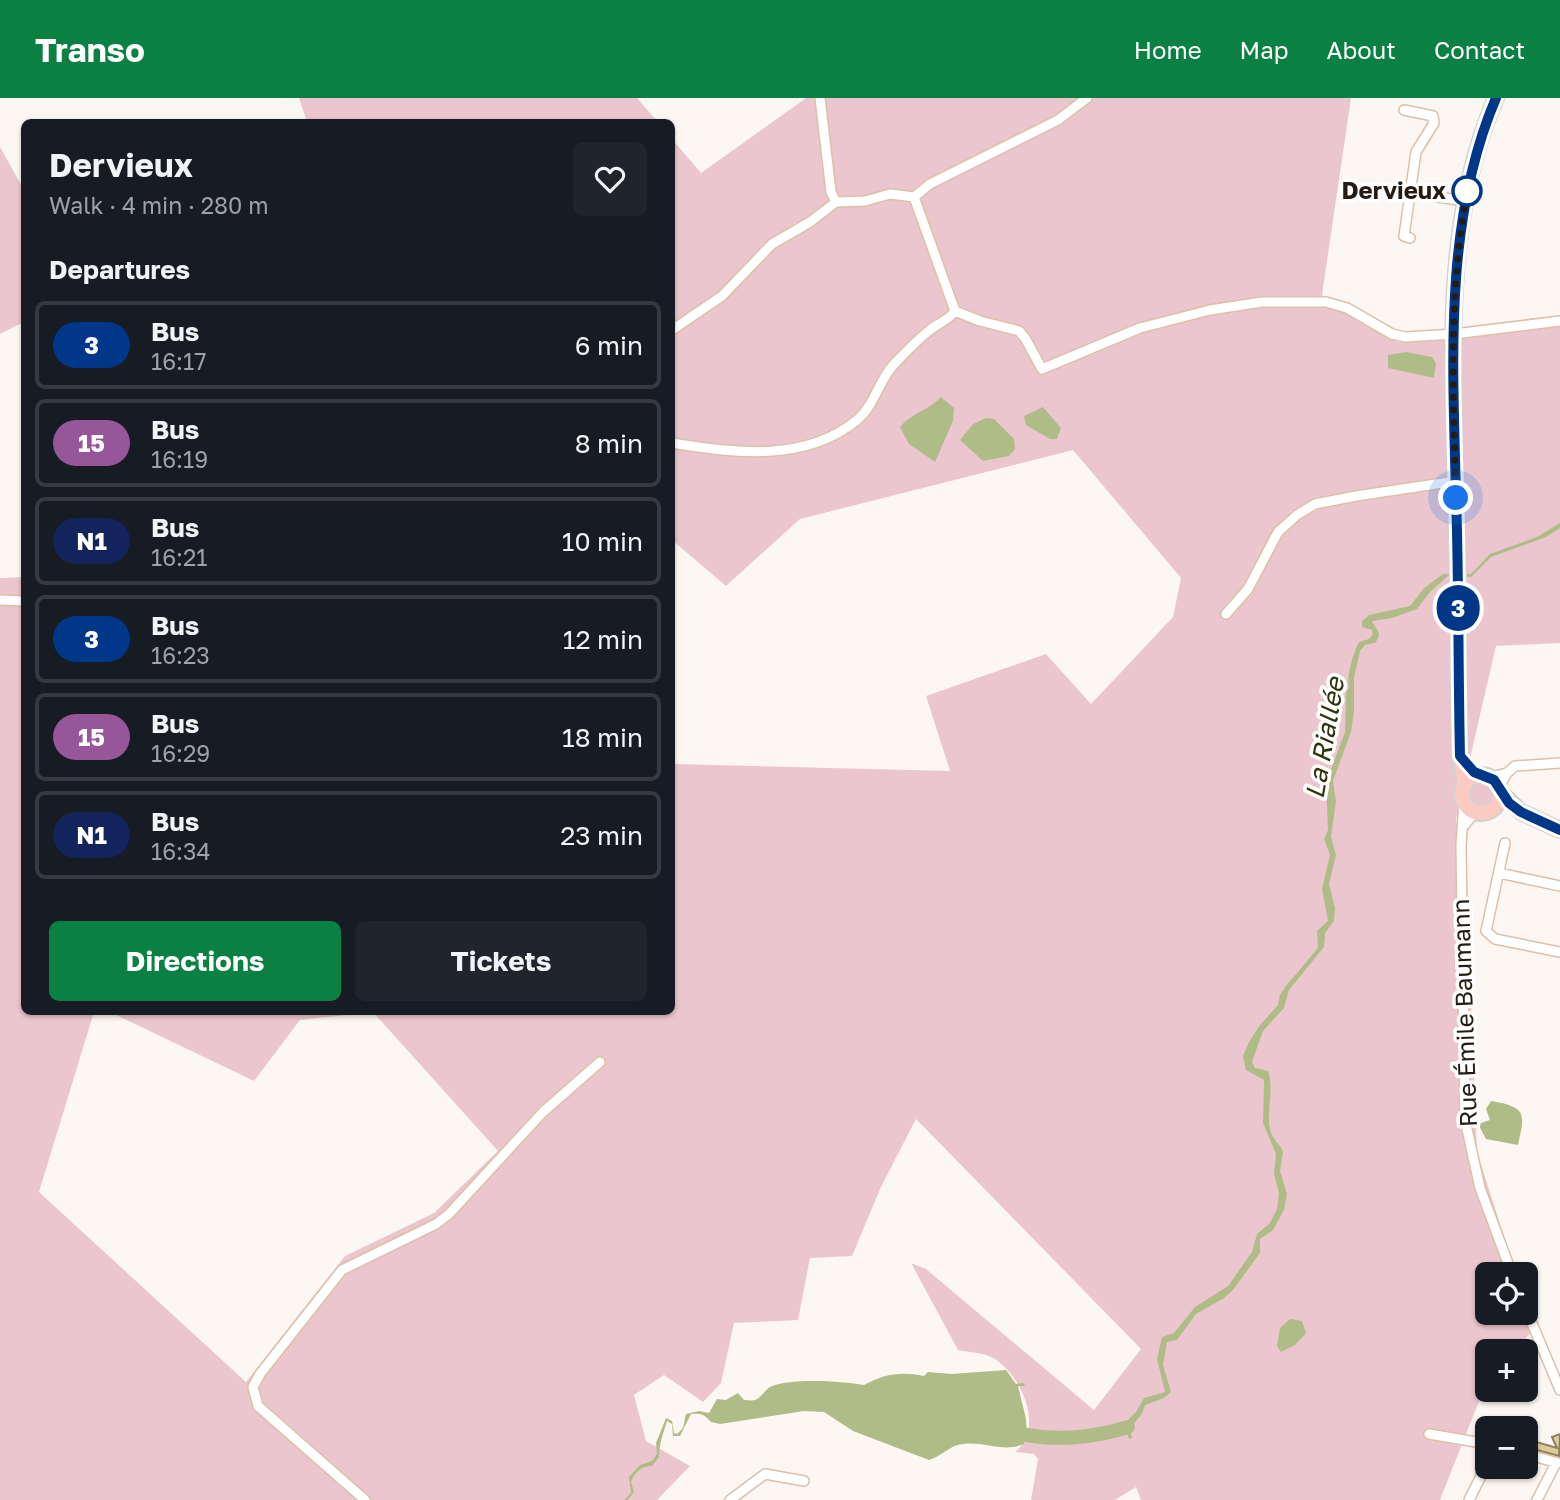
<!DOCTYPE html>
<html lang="en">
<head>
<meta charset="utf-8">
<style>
  body { margin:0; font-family:"Golos Text",sans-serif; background:#20242c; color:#f1f3f6; height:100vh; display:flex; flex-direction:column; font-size:26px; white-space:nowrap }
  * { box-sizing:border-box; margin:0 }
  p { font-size:23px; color:#9ea1a6 }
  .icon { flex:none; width:38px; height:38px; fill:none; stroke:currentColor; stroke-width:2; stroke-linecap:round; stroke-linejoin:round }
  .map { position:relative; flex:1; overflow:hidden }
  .panel { position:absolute; left:21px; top:21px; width:654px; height:896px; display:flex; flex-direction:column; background:#171b24; border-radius:10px; box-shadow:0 2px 5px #0004 }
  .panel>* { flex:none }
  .badge { padding:0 14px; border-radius:23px; font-size:24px; line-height:46px }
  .tools { position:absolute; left:1475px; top:1164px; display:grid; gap:14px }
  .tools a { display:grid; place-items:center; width:63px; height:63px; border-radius:10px; background:#171b24; box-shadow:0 2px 5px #0004; font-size:35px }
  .you { position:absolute; width:35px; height:35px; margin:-18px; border:5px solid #fff; border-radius:50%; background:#1a73e8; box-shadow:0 0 0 10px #1a73e833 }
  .map>.badge { position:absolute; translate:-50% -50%; box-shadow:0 0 0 4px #fff }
  h2 { padding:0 28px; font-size:26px; line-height:63px }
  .round { display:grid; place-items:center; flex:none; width:74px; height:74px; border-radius:10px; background:#20242c }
  .headline { display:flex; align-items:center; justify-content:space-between; height:119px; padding:0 28px }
  h1 { font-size:33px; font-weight:700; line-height:52px }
  .cta { display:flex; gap:14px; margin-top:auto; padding:14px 28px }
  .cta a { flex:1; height:80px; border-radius:10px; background:#0b8043; color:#fff; font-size:28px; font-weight:700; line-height:80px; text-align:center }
  .cta a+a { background:#20242c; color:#f1f3f6 }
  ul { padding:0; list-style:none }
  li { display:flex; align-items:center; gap:21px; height:88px; margin:0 14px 10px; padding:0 14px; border:4px solid #363941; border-radius:10px }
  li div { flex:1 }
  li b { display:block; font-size:26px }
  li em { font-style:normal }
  li .badge { min-width:77px; font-weight:700; text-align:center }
  header { display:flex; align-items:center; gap:42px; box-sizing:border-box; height:98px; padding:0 35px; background:#0b8043; color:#fff }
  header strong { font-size:33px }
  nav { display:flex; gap:38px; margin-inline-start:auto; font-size:24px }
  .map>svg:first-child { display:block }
</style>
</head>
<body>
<header>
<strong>Transo</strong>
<nav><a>Home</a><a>Map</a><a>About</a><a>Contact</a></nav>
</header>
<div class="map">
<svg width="1560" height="1402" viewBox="0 0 1560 1402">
  <rect width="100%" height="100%" fill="#fdf7f3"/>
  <path fill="#ecc6cf" d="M299 0H637L658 24H307Z
    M806 0H1351L1322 197 1398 244 1460 240 1560 224V545L1496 548 1456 721 1470 880 1477 1054 1516 1176H1488V1214H1526V1204L1535 1230 1514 1253H1488L1487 1283 1440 1402H1141L1136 1389 1115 1402H1031L1038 1361 1034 1356 1015 1354C1045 1331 1022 1279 995 1261 986 1255 969 1254 958 1252L911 1165 926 1171 1094 1312 1141 1251 916 1021 881 1089 852 1158 810 1160 798 1222 734 1225 721 1285 703 1304 664 1277 634 1297 646 1343 690 1368 657 1402H0V480L24 479V914H94L39 1094 246 1284 345 1158 434 1115 498 1053 373 914 300 922 254 983 110 914H672V666L950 673 926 598 1046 556 1091 606 1173 519 1181 480 1073 352 800 421 726 488 672 442V41L701 75Z
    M0 49 24 92V224L0 236Z
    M1466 697a15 15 0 1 1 30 0a15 15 0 1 1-30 0Z"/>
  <path fill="#b0bc87" d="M1406 254 1432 259 1436 265 1434 280 1388 270V257Z
    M941 299 954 310 953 323 935 364 909 346 900 329C910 316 929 312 941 299Z
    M1043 309 1061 330 1057 341H1050L1026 327 1024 318Z
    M986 320 994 321 1014 341 1015 351 1009 358 983 363 960 342 973 326Z
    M1560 425V430L1546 439 1491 459 1471 479 1448 478 1430 494 1417 511 1392 520 1372 523C1375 531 1384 534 1375 545L1365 547 1360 553 1354 580V613L1351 634 1333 683 1336 703 1331 739 1336 757 1329 786 1335 810 1334 823 1325 835 1324 849 1289 892 1284 910 1263 933 1252 964 1255 970 1268 973C1275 993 1265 1014 1271 1035 1274 1043 1281 1047 1283 1054L1280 1073 1287 1096 1284 1112 1273 1132 1260 1141V1155L1233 1192 1224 1200 1196 1216 1177 1242 1167 1244 1163 1267 1171 1294 1164 1300 1145 1307 1142 1316 1130 1330 1132 1340 1129 1341 1124 1326 1136 1314 1144 1300 1165 1294 1157 1261 1162 1239 1174 1235 1195 1209 1228 1188 1252 1154 1257 1136 1270 1125 1277 1111 1279 1095 1274 1076 1276 1056 1263 1025 1264 982 1246 972 1243 958 1249 944 1260 927 1278 907 1280 897 1286 888 1318 850 1317 833 1328 823 1322 791 1330 757 1324 741 1328 732 1326 685 1345 634 1346 595 1349 589C1346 580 1354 552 1359 544L1369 541 1373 536 1372 532 1362 529V523L1369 517 1410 508 1424 490 1443 476H1471L1490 456 1537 439Z
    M1491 1003C1527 1009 1525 1015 1518 1047L1486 1041 1478 1026 1490 1022 1486 1011Z
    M1290 1221 1302 1223 1306 1235 1295 1247 1281 1254 1277 1248 1280 1230Z
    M1006 1272 1016 1286 1023 1285 1026 1288H1018L1026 1321 1027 1337 1024 1346C1003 1355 985 1343 963 1346 950 1347 942 1358 929 1362L853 1333 824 1314 804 1313 720 1326 711 1324C705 1317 702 1315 691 1316L680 1338H673L672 1326 667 1323C663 1337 659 1345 659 1359L652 1368C641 1368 635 1374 631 1384L634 1394 628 1402H624L631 1395 629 1379 640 1367 652 1363 657 1356 656 1345 666 1320 672 1323 674 1335 677 1336 683 1330 686 1316 699 1313 709 1315 717 1301 726 1302 738 1295 744 1302C747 1302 751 1303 755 1302 761 1300 765 1291 772 1288 793 1280 841 1283 864 1287 883 1276 902 1273 924 1278L928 1274 952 1276Z"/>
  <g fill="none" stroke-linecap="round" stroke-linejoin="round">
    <path stroke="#b0bc87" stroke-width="14" d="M1027 1337C1059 1343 1097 1339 1128 1329"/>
  </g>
  <path fill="#e0cc97" stroke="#8b8062" stroke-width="2" d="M1560 1336 1559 1358 1526 1349V1341L1557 1350 1552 1339Z"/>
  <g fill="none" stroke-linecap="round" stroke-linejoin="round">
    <defs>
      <path id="street" d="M820 0 831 94 836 104 865 103 890 96 914 99 955 213 980 223 1019 233 1025 240 1042 271 1140 230 1210 212 1262 204H1326L1347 210 1392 236 1406 239 1454 236 1560 223
        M1404 12 1433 18 1434 25 1416 54 1404 138 1410 140
        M1410 95 1465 103
        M914 99 930 86 1058 22 1087 0
        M672 232 722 198 772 146 810 124 836 104
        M672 345C732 355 805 365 857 322 875 307 879 281 895 265 906 254 918 241 930 232 939 224 948 223 955 213
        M0 502 24 503
        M1226 516 1248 491 1278 434 1297 417 1315 406 1356 398 1456 383
        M1507 675 1515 668 1560 665
        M1491 679 1507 675 1499 689
        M1464 704 1461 747 1465 1022 1480 1090 1512 1176
        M1463 729 1475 714
        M1505 745 1486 833 1495 841 1560 854
        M1499 775 1560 788
        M1526 1211 1560 1292
        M1429 1336 1488 1346
        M1526 1356 1558 1365
        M365 1402 258 1308 253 1289 260 1276 342 1172 436 1126 449 1116 543 1014 600 964
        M730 1402 765 1376 804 1383
        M1469 1402 1482 1376
        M1537 1402 1556 1365"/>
      <path id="primary" d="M1462 696a19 19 0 1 1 38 0a19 19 0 1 1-38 0Z
        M1465 687 1460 658C1458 571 1459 484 1456 398 1453 266 1442 123 1496 0
        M1500 694 1521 714 1560 732"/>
    </defs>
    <use href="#street" stroke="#dcc0a9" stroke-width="12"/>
    <use href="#primary" stroke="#d3d1d0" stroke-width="18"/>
    <use href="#street" stroke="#fff" stroke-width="9"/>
    <use href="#primary" stroke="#fbcbc2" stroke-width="14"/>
  </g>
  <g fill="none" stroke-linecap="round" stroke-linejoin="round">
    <defs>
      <path id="line" d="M1496 0C1443 124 1453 266 1456 398 1459 484 1458 571 1460 658L1474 674 1494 682 1509 705 1521 714 1560 732"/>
    </defs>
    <use href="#line" stroke="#fff" stroke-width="16"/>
    <use href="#line" stroke="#003788" stroke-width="10"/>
    <path stroke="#251b12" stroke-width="7" stroke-dasharray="0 12.6" d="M1456 400C1453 297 1448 192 1468 90L1467 93"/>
  </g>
  <circle fill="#fff" stroke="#003788" stroke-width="3.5" cx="1467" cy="93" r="14"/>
  <g text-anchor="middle" stroke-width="7" stroke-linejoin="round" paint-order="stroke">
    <g font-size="24" font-weight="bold" fill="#251b12" stroke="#fff" text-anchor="end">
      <text x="1446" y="101">Dervieux</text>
    </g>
    <g font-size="24" fill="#251b12" stroke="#fff">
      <text transform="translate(1465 915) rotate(-92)" y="8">Rue Émile Baumann</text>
    </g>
    <g font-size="26" font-style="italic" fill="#2d340b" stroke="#fff">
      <text transform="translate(1325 640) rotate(-80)" y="9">La Riallée</text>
    </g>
  </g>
</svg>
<div class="tools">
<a><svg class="icon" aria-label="locate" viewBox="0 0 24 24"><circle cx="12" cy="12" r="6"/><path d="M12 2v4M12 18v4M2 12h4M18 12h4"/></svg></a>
<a>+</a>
<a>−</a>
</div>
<div class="you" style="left:1456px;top:400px"></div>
<b class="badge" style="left:1458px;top:510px;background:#003788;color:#fff">3</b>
<section class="panel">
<div class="headline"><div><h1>Dervieux</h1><p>Walk · 4 min · 280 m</p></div><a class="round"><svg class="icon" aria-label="heart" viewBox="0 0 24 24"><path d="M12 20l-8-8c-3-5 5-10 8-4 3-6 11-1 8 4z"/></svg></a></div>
<h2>Departures</h2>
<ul>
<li><span class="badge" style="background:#003788;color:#fff">3</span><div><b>Bus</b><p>16:17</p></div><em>6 min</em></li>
<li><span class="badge" style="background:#965699;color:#fff">15</span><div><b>Bus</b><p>16:19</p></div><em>8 min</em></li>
<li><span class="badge" style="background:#13235b;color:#fff">N1</span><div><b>Bus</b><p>16:21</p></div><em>10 min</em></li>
<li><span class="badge" style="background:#003788;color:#fff">3</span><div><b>Bus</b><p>16:23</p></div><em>12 min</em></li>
<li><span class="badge" style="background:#965699;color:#fff">15</span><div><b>Bus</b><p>16:29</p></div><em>18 min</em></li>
<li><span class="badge" style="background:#13235b;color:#fff">N1</span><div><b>Bus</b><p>16:34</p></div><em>23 min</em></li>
</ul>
<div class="cta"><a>Directions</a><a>Tickets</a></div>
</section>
</div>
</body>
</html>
